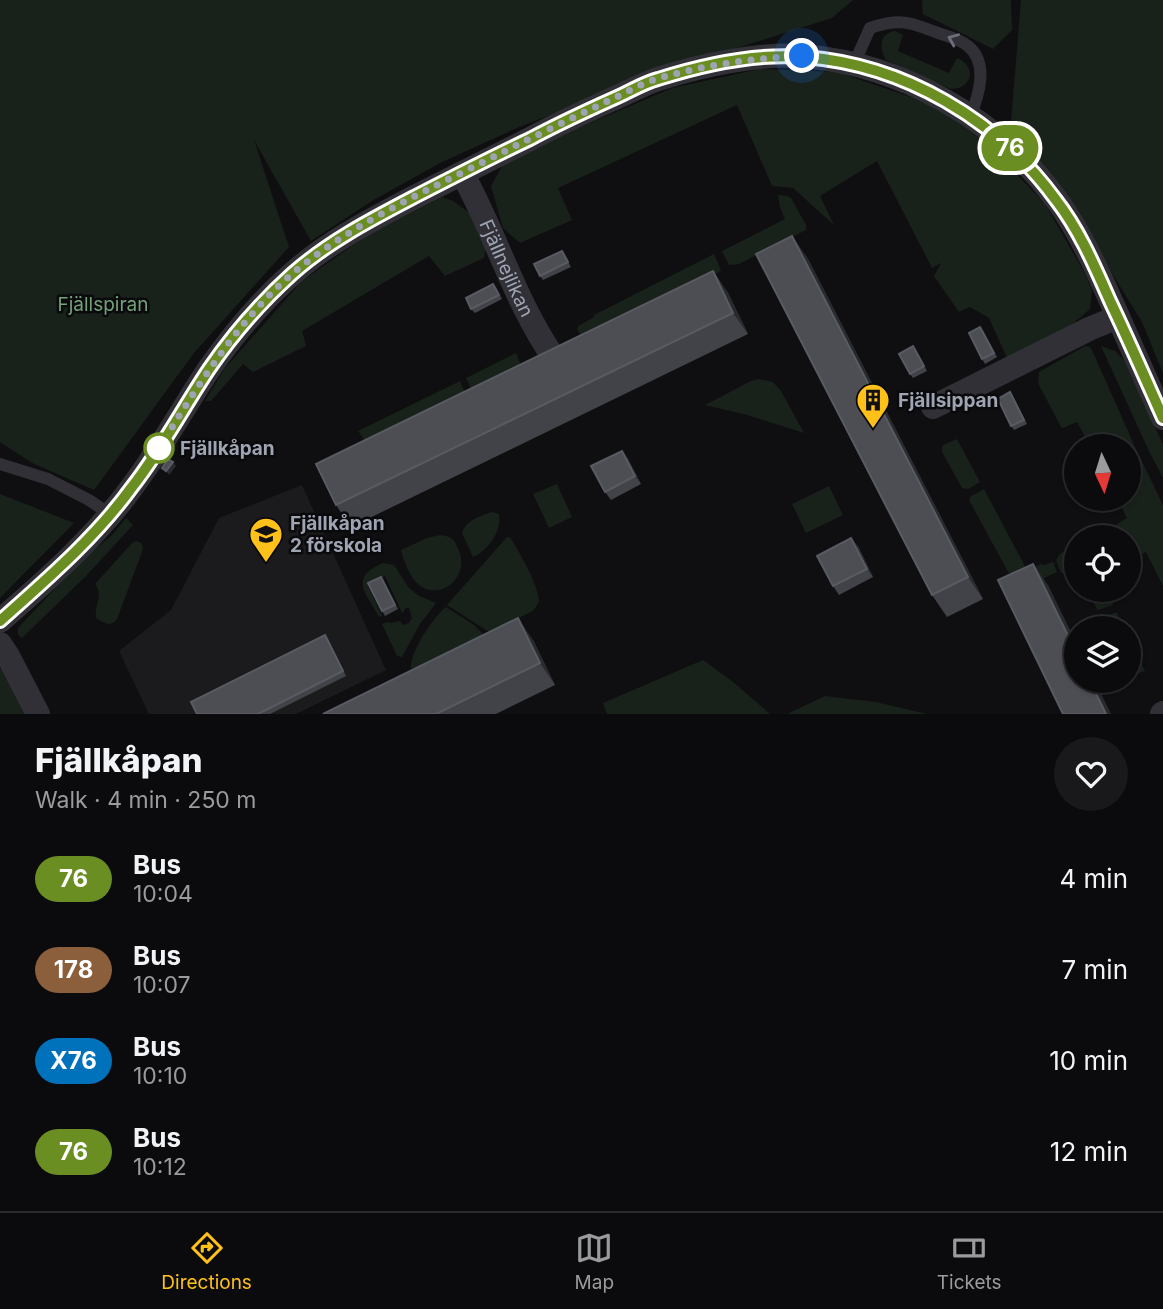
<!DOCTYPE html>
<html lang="en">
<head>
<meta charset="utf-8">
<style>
  body { margin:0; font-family:Inter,sans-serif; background:#19191b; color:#f1f3f6; height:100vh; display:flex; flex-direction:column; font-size:26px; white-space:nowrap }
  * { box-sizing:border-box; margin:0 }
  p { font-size:23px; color:#9a9b9d }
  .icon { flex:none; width:38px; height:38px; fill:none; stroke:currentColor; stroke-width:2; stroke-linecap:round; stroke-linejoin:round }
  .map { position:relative; height:714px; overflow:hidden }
  .sheet { display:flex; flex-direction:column; background:#0b0b0d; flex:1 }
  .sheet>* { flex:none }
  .badge { padding:0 14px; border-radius:23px; font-size:24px; line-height:46px }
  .needle { width:46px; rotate:176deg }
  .buttons { position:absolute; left:1064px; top:434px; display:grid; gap:14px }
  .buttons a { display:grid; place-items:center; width:77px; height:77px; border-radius:50%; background:#0b0b0d; box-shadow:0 2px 5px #0004,0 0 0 2px #2b2b2e; font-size:35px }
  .you { position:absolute; width:35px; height:35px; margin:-18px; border:5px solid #fff; border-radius:50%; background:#1a73e8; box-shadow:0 0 0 10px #1a73e833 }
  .map>.badge { position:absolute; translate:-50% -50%; box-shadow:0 0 0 4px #fff }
  .round { display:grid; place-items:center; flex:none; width:74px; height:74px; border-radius:37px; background:#19191b }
  .overview { display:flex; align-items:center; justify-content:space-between; height:119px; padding:0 35px }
  h1 { font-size:33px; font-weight:800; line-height:52px }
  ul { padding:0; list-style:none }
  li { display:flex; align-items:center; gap:21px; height:91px; padding:0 35px }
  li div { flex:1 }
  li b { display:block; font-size:26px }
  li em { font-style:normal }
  li .badge { min-width:77px; font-weight:700; text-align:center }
  .tab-bar { display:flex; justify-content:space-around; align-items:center; height:98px; border-top:2px solid #2b2b2e; background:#0b0b0d; font-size:19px; color:#9a9b9d }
  .tab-bar a { display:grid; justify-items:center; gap:4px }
  .tab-bar .selected { color:#ffc019 }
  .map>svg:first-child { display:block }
</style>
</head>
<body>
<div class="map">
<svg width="1163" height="714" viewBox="0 0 1163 714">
  <rect width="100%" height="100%" fill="#0f0f11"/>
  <path fill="#1b1b1e" d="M302 485 386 670 296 714H149L119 651 171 610 219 518Z"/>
  <path fill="#19211b" d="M0 0H853L832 18 649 76 517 128 440 163 372 201 311 241 254 140 289 247 194 353 94 490 32 463 0 442Z
    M922 0H1011L1012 30 993 49 923 14Z
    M1021 0H1163V373L1142 322 1076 215 1010 134Z
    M895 31 903 35 898 51 949 73 957 58C977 66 973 89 951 89L886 60C879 49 879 33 895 31Z
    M760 69 837 72 934 105 990 146 1045 204 1083 270 1092 290 1090 309 1069 327 1008 360 989 318 970 307 959 312 934 276 941 263 932 268 877 161 820 196 834 225 793 188 772 186 737 105 558 188 572 220 520 243 503 228 491 186 502 166 560 136 672 88Z
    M778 195 787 196 791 198 806 225V230L739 264 729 265 722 251 785 219 780 207Z
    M442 197 453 201 471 214 486 247 484 258 445 276 429 256 302 331 306 346 253 372 243 364 211 401H205L225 368 302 281 366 236Z
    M714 254 721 270 719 272 591 336 584 338 580 334 577 329 578 326 594 317V315Z
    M1085 346 1090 347 1092 350 1136 449 1163 505V586L1146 552 1129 561V537H1093C1107 534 1115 524 1127 518L1117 499H1129V446H1090L1077 422 1063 428 1061 427 1038 383 1039 372Z
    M1101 346 1115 351 1124 360 1163 444V478L1148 449Z
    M516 353 523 370 473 393 466 378Z
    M758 379 773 382 781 391 804 433 747 415 705 405 751 381Z
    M460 381 466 395 368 445 358 431Z
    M957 439 980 482 968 489 962 488 942 452V448L943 445Z
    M557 484 572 517 549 528 533 494Z
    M829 486 843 515 806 533 792 504Z
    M984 489 1027 570 1041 564 1044 565 1053 562 1057 572 1042 579 1013 581 969 500 971 496Z
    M0 494 74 523 0 598Z
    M492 512 499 514C502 532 488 550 473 557L462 533C466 520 480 516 492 512Z
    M126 518 133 525 86 576 22 638 18 635V628L81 561 112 535Z
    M440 535C454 537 454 539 459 551 470 576 441 602 419 585 410 578 404 561 401 550L427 538Z
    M507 537H510C519 552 539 585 539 602L533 611 489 632 447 605Z
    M136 541 141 543 143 547 142 552 117 619C111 628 104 623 96 618 94 605 104 596 95 584L133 542Z
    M1075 547 1076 549V579L1070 574 1061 573 1056 560 1061 553Z
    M383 563 394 565 409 588 419 596 436 603 420 624 402 657 397 656 382 624 387 622 390 623 400 621 403 625 409 623 412 618 409 608H406L402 613 385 576 368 586 382 616 379 617C366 592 348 578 383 563Z
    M1085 590H1106L1113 605 1098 610Z
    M446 607 474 625 484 635 418 668H411C410 652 433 617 446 607Z
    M1114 613H1117L1124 628H1104L1102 621V619Z
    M1129 637 1145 671 1129 677Z
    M703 660 733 682 770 714H607L603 703Z
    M0 669H2L25 714H0Z
    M825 696 876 702 927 714H787Z"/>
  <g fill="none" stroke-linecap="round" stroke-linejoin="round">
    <path stroke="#303036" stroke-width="12" d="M854 64 870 28C900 18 910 22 938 33 948 36 960 39 968 46 989 63 979 96 970 116
      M0 464 48 479 89 500 111 515"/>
    <g stroke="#303036" stroke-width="24">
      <path id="s1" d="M462 173C496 234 515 303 556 361"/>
      <path d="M933 407 1089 329 1118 317"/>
      <path d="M0 621C47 580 95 538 132 487 160 450 183 408 209 369 233 335 260 302 292 274 327 243 369 221 411 199 450 179 490 159 530 139 558 124 586 111 615 98 629 92 643 84 658 79 702 65 758 53 804 56 904 65 997 119 1056 199 1081 233 1098 272 1115 310 1131 346 1147 382 1163 418"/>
      <path d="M0 644 8 656 38 714"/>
      <path d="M1162 714 1163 713"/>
    </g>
  </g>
  <path fill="#424349" d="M562 251 571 267 543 280 540 276Z
    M807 257 983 599 947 617 932 595Z
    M713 271 728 293 748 334 351 527 336 505Z
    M496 288 502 299 475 313 471 309Z
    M983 331 997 357 985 364 982 359Z
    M913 346 927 371 913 378 910 374Z
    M1013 397 1027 424 1014 430 1011 426Z
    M622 451 628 459 641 484 611 500 605 492Z
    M858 546 873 577 839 595 833 586Z
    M384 582 398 609 385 616 382 611Z
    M328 640 346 676 270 714H197Z
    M533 640 555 685 496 714H323Z"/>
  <path fill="#292a2e" d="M792 236 807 257 983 599 968 577Z
    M713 271 728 293 748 334 733 313Z
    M622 451 628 459 641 484 635 476Z
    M173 462 176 466 169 475 166 471Z
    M851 538 858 546 873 577 867 569Z
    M1033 564 1048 585 1076 642V652Z
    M518 618 533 640 555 685 540 663Z
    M1090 681H1095L1111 714H1106Z"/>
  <path fill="#4c4e54" stroke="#595b63" stroke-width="2" d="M792 236 968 577 932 595 756 254Z
    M562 251 568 262 540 276 534 264Z
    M713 271 733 313 336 505 316 464Z
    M493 284 499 295 471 309 466 298Z
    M980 327 994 353 982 359 969 333Z
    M913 346 924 366 910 374 899 354Z
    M1010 392 1024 420 1011 426 998 399Z
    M622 451 635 476 605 492 591 466Z
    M168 459 173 462 166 471 162 468Z
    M851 538 867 569 833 586 817 556Z
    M1033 564 1076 652V681H1090L1106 714H1063L998 580Z
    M381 577 395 605 382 611 368 583Z
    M518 618 540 663 436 714H323Z
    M325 635 343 671 258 714H197L191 702Z"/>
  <defs><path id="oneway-chevron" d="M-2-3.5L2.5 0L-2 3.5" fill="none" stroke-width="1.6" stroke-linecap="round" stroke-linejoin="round" transform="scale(1.75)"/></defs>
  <use stroke="#6d707b" href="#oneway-chevron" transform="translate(953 39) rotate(-157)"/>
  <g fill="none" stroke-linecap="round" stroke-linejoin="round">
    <defs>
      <path id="line" d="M0 621C47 579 95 538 132 487 161 450 183 408 209 369 233 334 261 302 292 274 329 241 374 218 418 195 455 176 492 157 530 139 558 124 586 111 615 98 629 92 643 83 658 79 702 65 758 53 805 57 904 65 997 119 1056 200 1080 231 1095 267 1111 303 1129 341 1146 380 1163 418"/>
    </defs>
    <use href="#line" stroke="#fff" stroke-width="16"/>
    <use href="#line" stroke="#6b8e23" stroke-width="10"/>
    <path stroke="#9fa4b3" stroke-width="7" stroke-dasharray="0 12.6" d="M159 448C198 386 237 321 293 273 354 222 429 190 499 154 535 136 572 118 608 101 624 94 640 84 656 79 704 65 753 58 802 56"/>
  </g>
  <defs>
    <symbol id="building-pin" viewBox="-11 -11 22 30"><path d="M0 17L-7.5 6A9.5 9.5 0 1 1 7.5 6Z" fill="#ffc019" stroke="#0a0a0c"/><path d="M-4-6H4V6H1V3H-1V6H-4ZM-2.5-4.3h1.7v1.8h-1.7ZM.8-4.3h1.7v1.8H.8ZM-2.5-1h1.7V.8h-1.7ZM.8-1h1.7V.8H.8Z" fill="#111"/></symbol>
    <symbol id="school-pin" viewBox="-11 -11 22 30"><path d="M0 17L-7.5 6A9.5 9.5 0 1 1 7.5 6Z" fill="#ffc019" stroke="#0a0a0c"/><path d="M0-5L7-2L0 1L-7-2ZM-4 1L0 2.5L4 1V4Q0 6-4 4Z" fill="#111"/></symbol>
  </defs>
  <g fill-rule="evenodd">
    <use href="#building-pin" x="854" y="381" width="38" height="52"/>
    <use href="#school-pin" x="247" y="515" width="38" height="52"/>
  </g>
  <circle fill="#fff" stroke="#6b8e23" stroke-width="3.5" cx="159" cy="448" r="14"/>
  <g text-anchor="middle" stroke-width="5" stroke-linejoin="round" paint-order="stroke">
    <g font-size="19" fill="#9fa4b3" stroke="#0a0a0c">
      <text dy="7" stroke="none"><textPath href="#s1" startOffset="105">Fjällnejlikan</textPath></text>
    </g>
    <g font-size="19" fill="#73a179" stroke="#0a0a0c">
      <text x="103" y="311">Fjällspiran</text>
    </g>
    <g font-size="19" font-weight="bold" fill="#9fa4b3" stroke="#0a0a0c" text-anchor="start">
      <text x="898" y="407">Fjällsippan</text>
      <text x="290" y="530">Fjällkåpan<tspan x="290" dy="22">2 förskola</tspan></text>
    </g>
    <g font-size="19" font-weight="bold" fill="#9fa4b3" stroke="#0a0a0c" text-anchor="start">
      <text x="180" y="455">Fjällkåpan</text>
    </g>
  </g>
</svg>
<div class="buttons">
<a><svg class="needle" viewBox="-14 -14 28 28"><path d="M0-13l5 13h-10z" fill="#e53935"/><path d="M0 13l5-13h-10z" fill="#9a9b9d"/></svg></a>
<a><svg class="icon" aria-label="locate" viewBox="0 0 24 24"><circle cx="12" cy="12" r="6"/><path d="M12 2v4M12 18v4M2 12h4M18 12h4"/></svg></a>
<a><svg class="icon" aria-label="layers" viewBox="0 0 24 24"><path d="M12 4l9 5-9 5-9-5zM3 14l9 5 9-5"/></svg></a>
</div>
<div class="you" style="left:802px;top:56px"></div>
<b class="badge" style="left:1010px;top:148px;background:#6b8e23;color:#fff">76</b>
</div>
<section class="sheet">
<div class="overview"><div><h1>Fjällkåpan</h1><p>Walk · 4 min · 250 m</p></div><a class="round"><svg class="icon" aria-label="heart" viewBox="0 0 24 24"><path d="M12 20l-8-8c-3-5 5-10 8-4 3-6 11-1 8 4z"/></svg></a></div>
<ul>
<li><span class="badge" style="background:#6b8e23;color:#fff">76</span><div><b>Bus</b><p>10:04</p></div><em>4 min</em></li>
<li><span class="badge" style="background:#8b5e3c;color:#fff">178</span><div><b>Bus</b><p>10:07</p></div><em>7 min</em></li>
<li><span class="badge" style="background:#0072bc;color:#fff">X76</span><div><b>Bus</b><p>10:10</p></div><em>10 min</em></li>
<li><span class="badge" style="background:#6b8e23;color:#fff">76</span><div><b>Bus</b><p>10:12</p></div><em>12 min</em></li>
</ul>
</section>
<nav class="tab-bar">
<a class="selected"><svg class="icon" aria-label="directions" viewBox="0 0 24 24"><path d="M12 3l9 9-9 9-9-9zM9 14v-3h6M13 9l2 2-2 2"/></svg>Directions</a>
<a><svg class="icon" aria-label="map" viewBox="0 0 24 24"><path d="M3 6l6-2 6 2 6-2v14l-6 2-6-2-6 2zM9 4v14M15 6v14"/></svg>Map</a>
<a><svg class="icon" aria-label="tickets" viewBox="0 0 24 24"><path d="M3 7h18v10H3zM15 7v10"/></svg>Tickets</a>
</nav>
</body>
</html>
